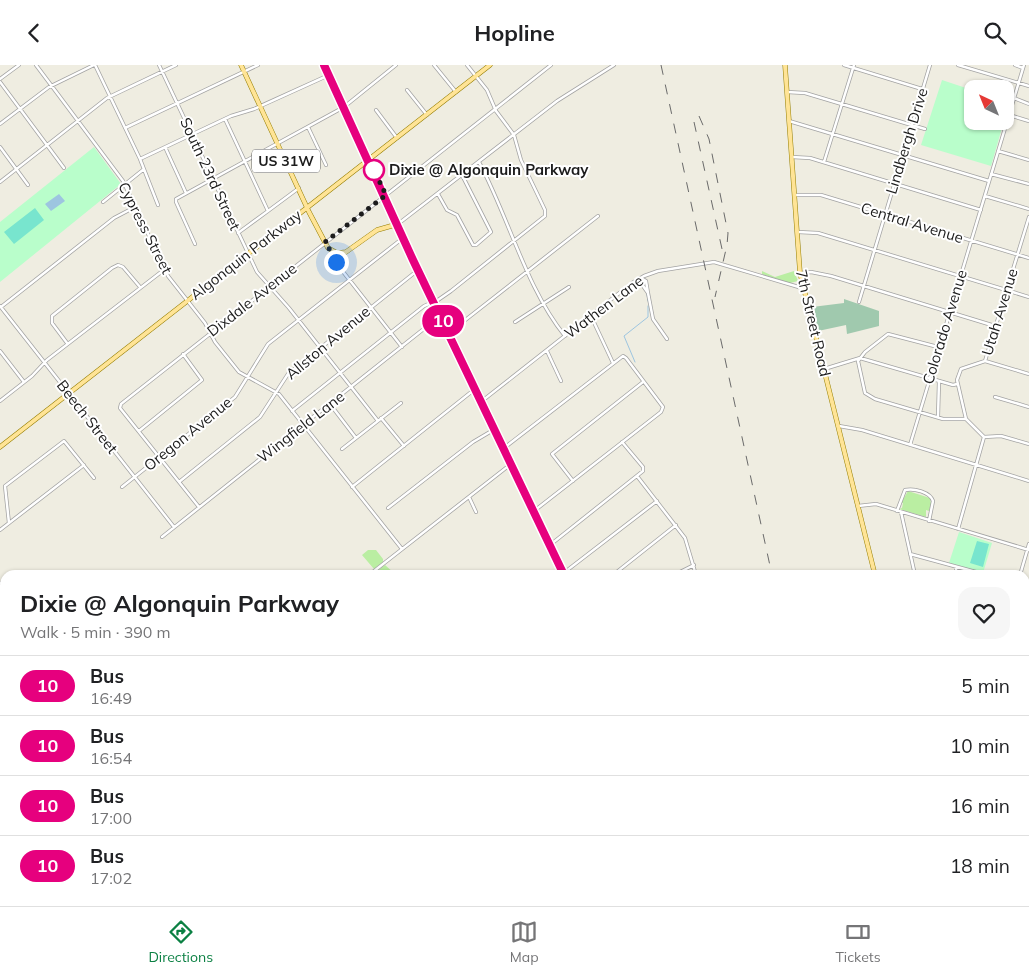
<!DOCTYPE html>
<html lang="en">
<head>
<meta charset="utf-8">
<style>
  body { margin:0; font-family:Mulish,sans-serif; background:#f6f6f6; color:#202124; height:100vh; display:flex; flex-direction:column; font-size:19px; white-space:nowrap }
  * { box-sizing:border-box; margin:0 }
  p { font-size:16px; color:#757577 }
  .icon { flex:none; width:28px; height:28px; fill:none; stroke:currentColor; stroke-width:2; stroke-linecap:round; stroke-linejoin:round }
  .map { position:relative; flex:1; overflow:hidden }
  .panel { position:absolute; left:0px; top:505px; width:1030px; height:336px; display:flex; flex-direction:column; background:#fff; border-radius:15px 15px 0 0; box-shadow:0 1px 4px #0004 }
  .panel>* { flex:none }
  .badge { padding:0 10px; border-radius:16px; font-size:18px; line-height:32px }
  .needle { width:32px; rotate:317deg }
  .controls { position:absolute; left:964px; top:15px; display:grid; gap:10px }
  .controls a { display:grid; place-items:center; width:50px; height:50px; border-radius:10px; background:#fff; box-shadow:0 1px 4px #0004; font-size:25px }
  .you { position:absolute; width:25px; height:25px; margin:-12px; border:4px solid #fff; border-radius:50%; background:#1a73e8; box-shadow:0 0 0 8px #1a73e833 }
  .map>.badge { position:absolute; translate:-50% -50%; box-shadow:0 0 0 2px #fff }
  .round { display:grid; place-items:center; flex:none; width:52px; height:52px; border-radius:15px; background:#f6f6f6 }
  .overview { display:flex; align-items:center; justify-content:space-between; height:85px; padding:0 20px }
  h1 { font-size:24px; font-weight:700; line-height:38px }
  ul { padding:0; list-style:none }
  li { display:flex; align-items:center; gap:15px; height:60px; padding:0 20px; border-top:1px solid #e0e0e0 }
  li div { flex:1 }
  li b { display:block; font-size:19px }
  li em { font-style:normal }
  li .badge { min-width:55px; font-weight:700; text-align:center }
  header { display:flex; justify-content:space-between; align-items:center; height:65px; padding:0 20px; background:#fff; font-size:22px; font-weight:700 }
  .dock { display:flex; justify-content:space-around; align-items:center; height:70px; border-top:1px solid #e0e0e0; background:#fff; font-size:14px; color:#757577 }
  .dock a { display:grid; justify-items:center; gap:2px }
  .dock .current { color:#0b8043 }
  .map>svg:first-child { display:block }
</style>
</head>
<body>
<header><svg class="icon" aria-label="back" viewBox="0 0 24 24"><path d="M15 5l-7 7 7 7"/></svg>Hopline<svg class="icon" aria-label="search" viewBox="0 0 24 24"><circle cx="10" cy="10" r="6"/><path d="M15 15l6 6"/></svg></header>
<div class="map">
<svg width="1029" height="841" viewBox="0 0 1029 841">
  <rect width="100%" height="100%" fill="#efede1"/>
  <path fill="#baeea2" d="M762 206 775 212 794 206 798 216 790 218 762 209Z
    M908 426 930 433 931 439 929 446 926 445V452L899 444 902 443 903 438H901Z
    M368 485H376L383 494V497L374 504 362 490Z
    M385 500 394 508 372 510Z"/>
  <path fill="#a0c9ae" d="M844 234 879 246V261L847 269 846 260 818 266 812 242 844 238Z"/>
  <path fill="#b9fecb" d="M942 15 972 25V56H1004L991 101 921 80Z
    M94 82 121 119 0 217V157Z
    M959 467 992 478 983 508 949 498Z"/>
  <path fill="#78e5ce" d="M35 143 44 155 14 179 4 167Z
    M977 476 989 479 983 502 970 498Z"/>
  <path fill="#9dc5e0" d="M59 129 65 136 51 146 45 139Z"/>
  <g fill="none" stroke-linecap="round" stroke-linejoin="round">
    <path stroke="#9dc5e0" stroke-width="1" d="M632 222 641 218
      M647 229 648 236
      M635 297 624 271 648 252V241"/>
    <defs>
      <path id="minor" d="M36 0 123 116 168 211 205 258 215 277 239 307 279 329 402 484
        M95 0 140 94 158 140
        M159 0 257 207 289 243 378 356
        M324 0 398 159 557 36 614 0
        M434 0 456 27
        M844 0 922 24
        M958 0 1029 21
        M1015 0 1023 3
        M0 14 19 0
        M0 17 64 103
        M407 25 427 50
        M787 27 805 28 925 64
        M1014 33 1029 39
        M376 45 397 73
        M1009 50 1029 56
        M225 54 268 146 299 123
        M789 56 989 116
        M0 59 49 22 94 0
        M308 62 326 100
        M125 63 258 0
        M0 82 28 120
        M165 82 186 128
        M998 86 1029 95
        M792 92 810 93 981 145
        M140 94 231 51 254 44 329 10
        M479 97C509 153 526 223 565 271
        M824 97 854 0
        M991 109 1029 119
        M0 117 107 33 176 0
        M438 129 447 145 457 150 473 180H476L491 167 462 110
        M795 130H821L1029 193
        M985 131 1029 144
        M103 137 144 104
        M798 167 818 168 1029 232
        M238 168 268 146
        M195 179 176 137V134L344 42 396 0
        M337 188V199L402 282
        M800 208 811 207 831 211 995 261
        M641 213 646 216 648 228 641 218 643 216
        M648 228 653 254 667 274
        M859 237 930 0
        M0 241 174 462
        M1 242 114 153 135 142
        M591 251 613 298
        M515 257 569 222
        M450 267 598 151
        M67 278 52 258V251L112 203 118 200 123 202 140 222
        M938 282 888 269 865 287 858 296 865 328 875 334 943 354H966
        M0 286 24 317
        M547 286 561 316
        M985 296 1029 309
        M824 304 860 293 953 320 957 319
        M995 332 1029 342
        M0 336 32 311 47 295 165 204
        M482 336 632 218 644 211 658 206 714 197 802 223
        M330 339 356 373
        M292 346 424 241 438 235 451 226 545 151V145L521 95 514 70 496 46 487 25 467 0
        M938 352 939 316
        M381 353 404 381
        M839 361 862 365 1029 416
        M139 366 202 315 183 289
        M984 372 966 354 957 315 961 304 985 296 1029 152
        M984 372 1001 371 1029 379
        M910 380 1024 0
        M504 383 623 291 626 293 663 342 661 347 534 446
        M342 384 401 338
        M637 411 685 473 696 510
        M573 416 552 389 643 317
        M179 417 260 352 288 309 418 205
        M122 422 235 332 268 279 403 173
        M352 422 475 324
        M469 432 476 447
        M858 441 876 439 1029 485
        M199 442 120 343 121 339 551 0
        M388 443 473 377 495 364
        M897 446 905 425C914 423 930 427 933 436L929 456
        M901 447 915 510
        M9 458 5 421 64 376 94 413
        M958 464 984 372
        M0 465 84 400
        M162 472 440 251
        M550 480 643 406V402L622 377
        M910 489 987 510
        M369 510 511 399
        M561 510 657 436
        M613 510 676 460
        M674 510 694 500
        M956 510V502
        M1020 510 1029 479
        M0 518 5 517
        M1025 522 1029 523
        M0 572 5 578
        M1025 576 1029 577
        M1025 624 1029 627
        M1025 683 1029 679
        M1025 689 1029 693
        M1025 740 1029 736
        M1025 794 1029 790
        M52 836V841
        M78 836 79 841
        M453 836 457 841
        M792 836 795 841
        M823 836 824 841
        M1 841 5 836
        M495 841 501 836
        M666 841 672 836"/>
      <path id="major" d="M241 0 309 147 328 183 337 188 346 187 377 165 398 159 564 510
        M785 0 800 208 875 510
        M0 382 490 0
        M0 689 5 735
        M13 836V841
        M713 836 714 841
        M893 841 894 836"/>
    </defs>
    <use href="#minor" stroke="#a3a3a3" stroke-width="4"/>
    <use href="#major" stroke="#957e00" stroke-width="5"/>
    <use href="#minor" stroke="#fff" stroke-width="2.5"/>
    <use href="#major" stroke="#ffe496" stroke-width="4"/>
    <path stroke="#6a6a6a" stroke-width="1" stroke-dasharray="10 10" stroke-linecap="butt" d="M661 0 772 510
      M699 51 709 74 728 168 727 180 715 232
      M694 57 722 184
      M0 788H5
      M306 836 310 841
      M843 836 844 841
      M593 841 630 836"/>
  </g>
  <g fill="none" stroke-linecap="round" stroke-linejoin="round">
    <defs>
      <path id="line" d="M324 0 413 195 564 510"/>
    </defs>
    <use href="#line" stroke="#fff" stroke-width="11"/>
    <use href="#line" stroke="#e6007e" stroke-width="8"/>
    <path stroke="#1c1c1c" stroke-width="5" stroke-dasharray="0 9" d="M336 197 337 188 328 183 325 177 386 130 374 105"/>
  </g>
  <circle fill="#fff" stroke="#e6007e" stroke-width="2.5" cx="374" cy="105" r="10"/>
  <g text-anchor="middle" stroke-width="4" stroke-linejoin="round" paint-order="stroke">
    <rect fill="#fff" stroke="#606060" stroke-width="1" x="252" y="84.5" width="68" height="23" rx="4"/>
    <g font-size="14" font-weight="bold" fill="#1c1c1c">
      <text x="286" y="101">US 31W</text>
    </g>
    <g font-size="15" fill="#1c1c1c" stroke="#fff">
      <text transform="translate(907 76) rotate(-73)" y="5">Lindbergh Drive</text>
      <text transform="translate(210 109) rotate(65)" y="5">South 23rd Street</text>
      <text transform="translate(912 158) rotate(17)" y="5">Central Avenue</text>
      <text transform="translate(145 163) rotate(63)" y="5">Cypress Street</text>
      <text transform="translate(246 190) rotate(-38)" y="5">Algonquin Parkway</text>
      <text transform="translate(252 235) rotate(-38)" y="5">Dixdale Avenue</text>
      <text transform="translate(604 242) rotate(-37)" y="5">Wathen Lane</text>
      <text transform="translate(1000 247) rotate(-73)" y="5">Utah Avenue</text>
      <text transform="translate(813 258) rotate(77)" y="5">7th Street Road</text>
      <text transform="translate(945 262) rotate(-73)" y="5">Colorado Avenue</text>
      <text transform="translate(328 278) rotate(-40)" y="5">Allston Avenue</text>
      <text transform="translate(87 352) rotate(52)" y="5">Beech Street</text>
      <text transform="translate(301 362) rotate(-38)" y="5">Wingfield Lane</text>
      <text transform="translate(188 369) rotate(-39)" y="5">Oregon Avenue</text>
    </g>
    <g font-size="15" font-weight="bold" fill="#1c1c1c" stroke="#fff" text-anchor="start">
      <text x="389" y="110">Dixie @ Algonquin Parkway</text>
    </g>
  </g>
</svg>
<div class="controls">
<a><svg class="needle" viewBox="-14 -14 28 28"><path d="M0-13l5 13h-10z" fill="#e53935"/><path d="M0 13l5-13h-10z" fill="#757577"/></svg></a>
</div>
<div class="you" style="left:336px;top:197px"></div>
<b class="badge" style="left:443px;top:256px;background:#e6007e;color:#fff">10</b>
<section class="panel">
<div class="overview"><div><h1>Dixie @ Algonquin Parkway</h1><p>Walk · 5 min · 390 m</p></div><a class="round"><svg class="icon" aria-label="heart" viewBox="0 0 24 24"><path d="M12 20l-8-8c-3-5 5-10 8-4 3-6 11-1 8 4z"/></svg></a></div>
<ul>
<li><span class="badge" style="background:#e6007e;color:#fff">10</span><div><b>Bus</b><p>16:49</p></div><em>5 min</em></li>
<li><span class="badge" style="background:#e6007e;color:#fff">10</span><div><b>Bus</b><p>16:54</p></div><em>10 min</em></li>
<li><span class="badge" style="background:#e6007e;color:#fff">10</span><div><b>Bus</b><p>17:00</p></div><em>16 min</em></li>
<li><span class="badge" style="background:#e6007e;color:#fff">10</span><div><b>Bus</b><p>17:02</p></div><em>18 min</em></li>
</ul>
</section>
</div>
<nav class="dock">
<a class="current"><svg class="icon" aria-label="directions" viewBox="0 0 24 24"><path d="M12 3l9 9-9 9-9-9zM9 14v-3h6M13 9l2 2-2 2"/></svg>Directions</a>
<a><svg class="icon" aria-label="map" viewBox="0 0 24 24"><path d="M3 6l6-2 6 2 6-2v14l-6 2-6-2-6 2zM9 4v14M15 6v14"/></svg>Map</a>
<a><svg class="icon" aria-label="tickets" viewBox="0 0 24 24"><path d="M3 7h18v10H3zM15 7v10"/></svg>Tickets</a>
</nav>
</body>
</html>
